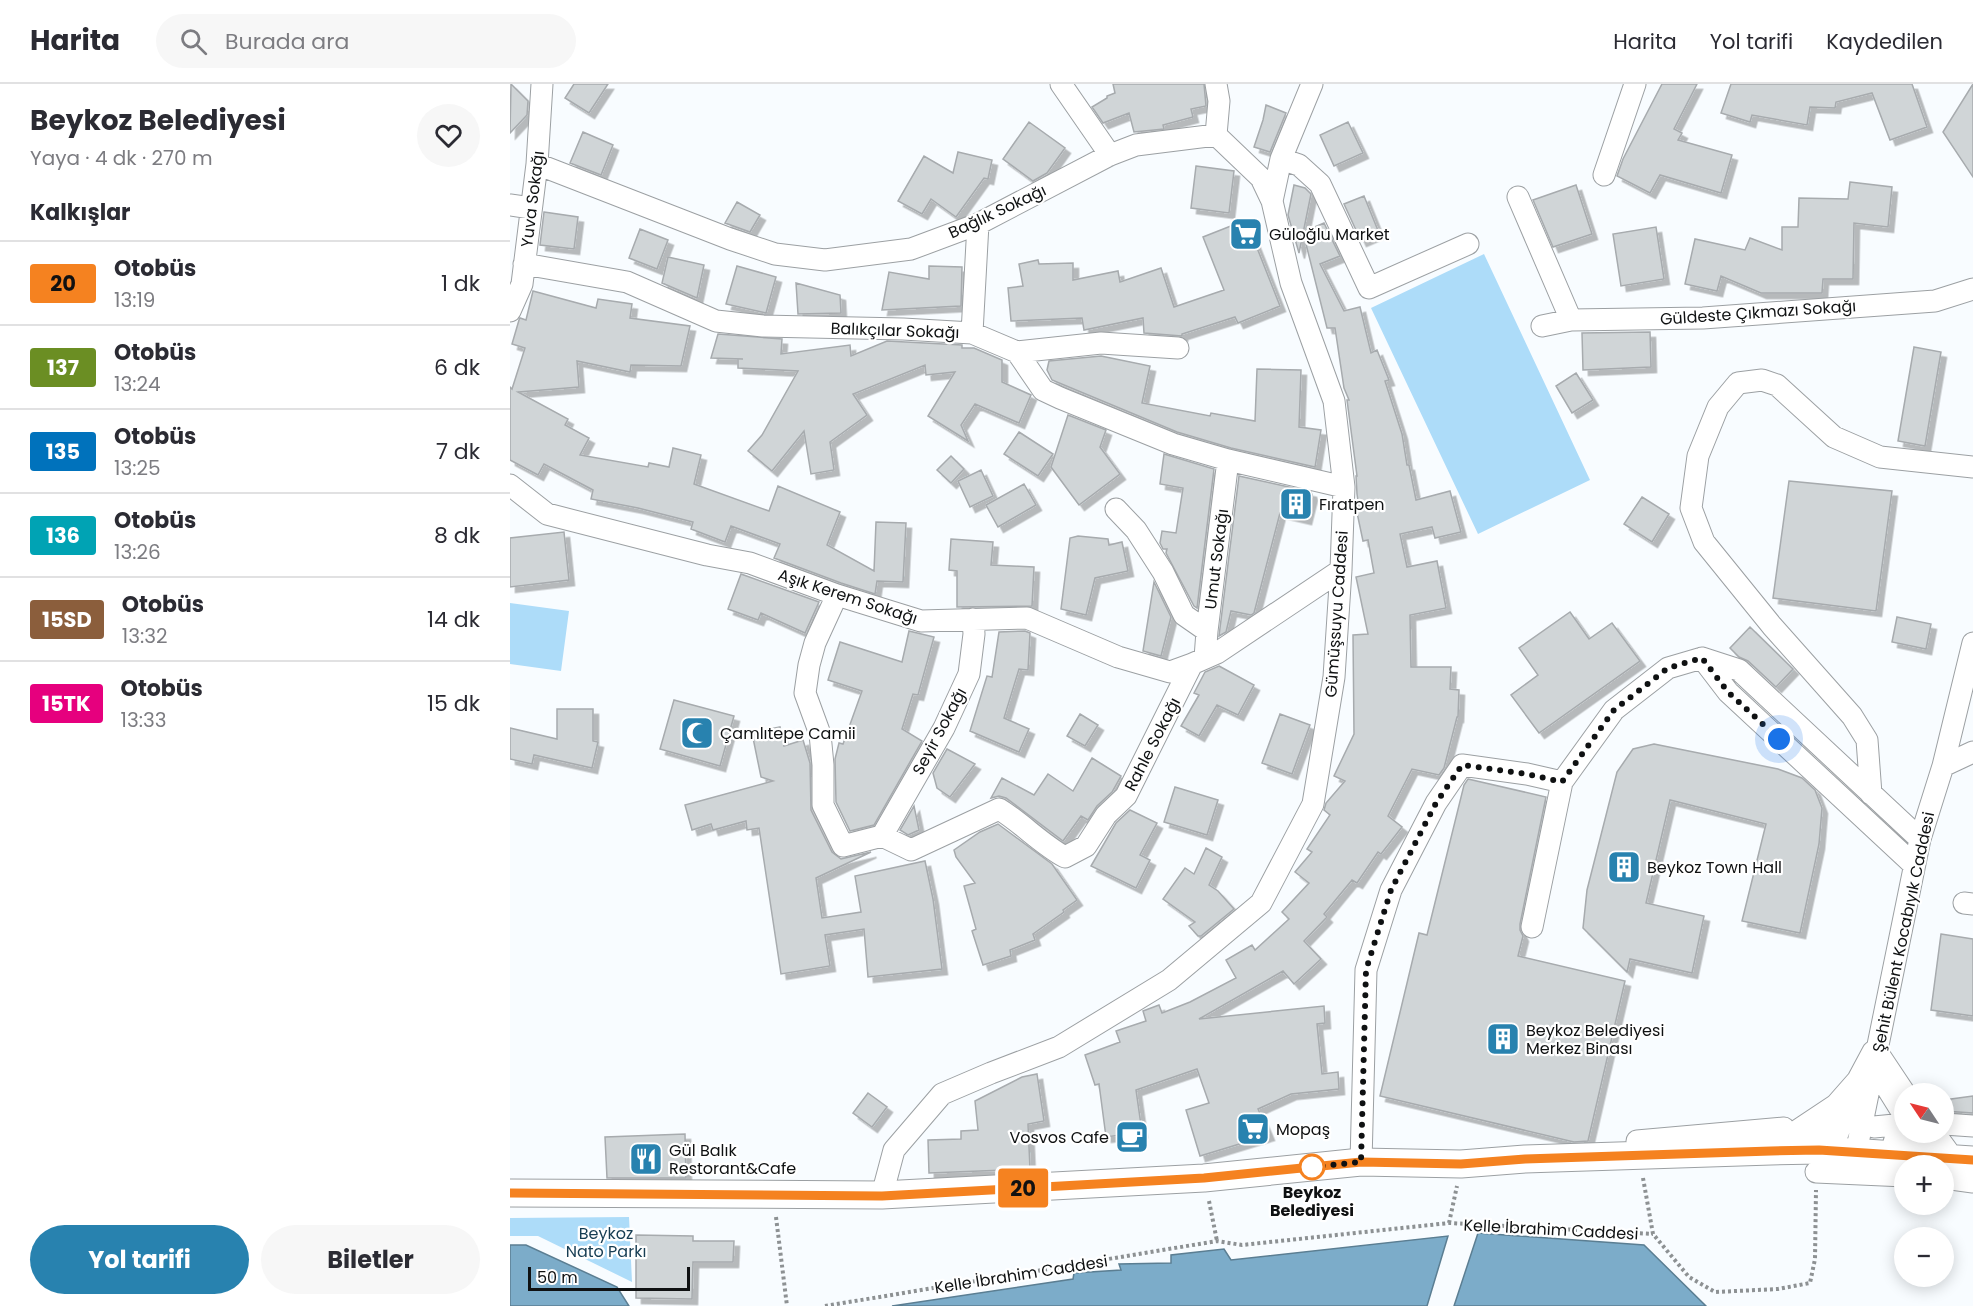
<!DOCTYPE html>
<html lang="tr">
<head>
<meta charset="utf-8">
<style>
  body { margin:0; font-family:Poppins,sans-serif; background:#f7f7f7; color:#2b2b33; height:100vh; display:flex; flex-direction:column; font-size:22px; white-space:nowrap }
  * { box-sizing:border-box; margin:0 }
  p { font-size:20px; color:#7c7c81 }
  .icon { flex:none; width:33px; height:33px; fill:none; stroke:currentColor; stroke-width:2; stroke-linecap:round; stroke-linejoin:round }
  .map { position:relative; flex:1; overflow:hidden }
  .side { display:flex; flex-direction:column; background:#fff; width:510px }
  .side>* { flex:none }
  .badge { padding:0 12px; border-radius:4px; font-size:21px; line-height:39px }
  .needle { width:39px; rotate:305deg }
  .controls { position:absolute; left:1384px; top:999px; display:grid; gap:12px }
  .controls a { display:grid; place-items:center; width:60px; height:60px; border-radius:50%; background:#fff; box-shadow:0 3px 15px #0003; font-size:30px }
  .scale { position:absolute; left:18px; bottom:15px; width:162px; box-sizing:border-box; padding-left:6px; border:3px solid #0f1112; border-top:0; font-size:16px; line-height:21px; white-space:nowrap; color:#0f1112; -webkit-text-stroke:4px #fff; paint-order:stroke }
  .you { position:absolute; width:30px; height:30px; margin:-15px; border:4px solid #fff; border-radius:50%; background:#1a73e8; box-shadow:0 0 0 9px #1a73e833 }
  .map>.badge { position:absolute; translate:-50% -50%; box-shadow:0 0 0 3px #fff }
  h2 { padding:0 30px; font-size:22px; line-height:54px }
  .round { display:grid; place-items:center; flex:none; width:63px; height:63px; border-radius:32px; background:#f7f7f7 }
  .summary { display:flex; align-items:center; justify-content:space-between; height:102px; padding:0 30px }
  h1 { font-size:28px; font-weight:700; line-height:45px }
  .action { display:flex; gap:12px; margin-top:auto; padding:12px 30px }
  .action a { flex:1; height:69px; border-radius:36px; background:#2882af; color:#fff; font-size:24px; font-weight:700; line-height:69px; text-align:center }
  .action a+a { background:#f7f7f7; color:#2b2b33 }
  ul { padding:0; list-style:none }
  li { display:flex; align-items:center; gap:18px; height:84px; padding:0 30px; border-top:2px solid #e1e1e2 }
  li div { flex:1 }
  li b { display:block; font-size:22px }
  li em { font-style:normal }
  li .badge { min-width:66px; font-weight:700; text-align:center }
  header { display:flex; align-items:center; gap:36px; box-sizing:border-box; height:84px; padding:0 30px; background:#fff; border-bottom:2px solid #e1e1e2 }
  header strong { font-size:28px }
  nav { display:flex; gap:33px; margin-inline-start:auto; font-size:21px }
  .search { width:420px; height:54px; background:#f7f7f7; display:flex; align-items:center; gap:15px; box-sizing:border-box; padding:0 21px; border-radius:33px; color:#7c7c81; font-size:22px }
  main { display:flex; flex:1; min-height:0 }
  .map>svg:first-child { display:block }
</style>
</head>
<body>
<header>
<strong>Harita</strong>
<div class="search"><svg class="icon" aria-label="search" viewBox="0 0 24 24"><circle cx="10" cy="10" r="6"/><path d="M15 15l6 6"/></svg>Burada ara</div>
<nav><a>Harita</a><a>Yol tarifi</a><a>Kaydedilen</a></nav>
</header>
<main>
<section class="side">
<div class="summary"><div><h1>Beykoz Belediyesi</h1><p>Yaya · 4 dk · 270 m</p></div><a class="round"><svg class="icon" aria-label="heart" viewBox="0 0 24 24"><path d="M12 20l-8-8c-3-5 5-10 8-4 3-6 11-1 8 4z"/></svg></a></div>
<h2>Kalkışlar</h2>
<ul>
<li><span class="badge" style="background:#f58220;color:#111">20</span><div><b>Otobüs</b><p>13:19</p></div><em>1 dk</em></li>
<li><span class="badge" style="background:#6b8e23;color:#fff">137</span><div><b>Otobüs</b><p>13:24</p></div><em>6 dk</em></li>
<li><span class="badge" style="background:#0072bc;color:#fff">135</span><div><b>Otobüs</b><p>13:25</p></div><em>7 dk</em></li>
<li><span class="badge" style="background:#00a3b4;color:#fff">136</span><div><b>Otobüs</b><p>13:26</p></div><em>8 dk</em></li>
<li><span class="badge" style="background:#8b5e3c;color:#fff">15SD</span><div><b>Otobüs</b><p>13:32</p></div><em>14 dk</em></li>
<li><span class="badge" style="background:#e6007e;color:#fff">15TK</span><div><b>Otobüs</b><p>13:33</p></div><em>15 dk</em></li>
</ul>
<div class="action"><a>Yol tarifi</a><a>Biletler</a></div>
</section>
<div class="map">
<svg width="1463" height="1222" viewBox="0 0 1463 1222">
  <defs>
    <filter id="shadow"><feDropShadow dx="5.5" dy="5.5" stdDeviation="0" flood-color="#0004"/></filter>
  </defs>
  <rect width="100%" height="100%" fill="#f8fcff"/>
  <path fill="#addcf9" d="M974 170 1080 396 968 450 861 224Z
    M0 519 59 527 51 587 0 580Z
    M119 1133 122 1198 28 1152H0V1134Z"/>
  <path fill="#7cacc9" stroke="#5b7e92" stroke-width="1.5" d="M968 1149 1134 1161 1196 1222H944Z
    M938 1152 917 1222H382L563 1195 564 1189 611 1186 609 1180 661 1179V1171L714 1165 721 1176Z
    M0 1161H16L107 1203 119 1222H0Z"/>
  <path fill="#d0d5d7" stroke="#a7abae" stroke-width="1.5" filter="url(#shadow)" d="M1 0 18 17 17 31 0 49Z
    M64 0H98L79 29 55 14Z
    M603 0H694L696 22 681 25 683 33 653 41 654 45 624 48 619 29 593 39 582 23 597 14V12L605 9Z
    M1152 0H1187L1164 45 1172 49 1168 56 1222 71 1211 109 1150 91 1140 109 1107 92 1113 75Z
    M1221 0H1402L1417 43 1380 56 1362 9 1326 18 1325 24 1300 23 1297 41 1242 31 1240 38 1211 29Z
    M1463 0V93L1433 48Z
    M756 21 776 29 760 68 744 63 753 36Z
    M519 38 555 64 537 89 523 97 493 75Z
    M838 38 853 69 824 82 810 51Z
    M73 48 103 61 91 91 60 79Z
    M448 68 482 76 478 95 474 94 446 133 421 115 412 130 388 117 414 72 443 89Z
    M686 82 724 87 719 129 681 124Z
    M1340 98 1382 103 1378 143 1344 139 1343 195H1313L1312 209H1251L1211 192 1207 207 1175 200 1185 155 1235 166 1240 154 1272 166V143H1288L1289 114 1338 115Z
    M784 101 795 104 801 110 789 169 778 131Z
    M1066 101 1082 150 1043 163 1023 116Z
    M854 112 869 149 851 157 834 120Z
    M227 118 250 131 240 148 215 139Z
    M34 128 68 133 64 165 30 161Z
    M736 136 770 222 728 239 725 233 672 250V252L634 249 633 234 574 246 572 234 501 237 498 204 513 202 509 180 528 176 529 180 563 179V196L608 187 610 198 651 184 664 223 714 206 693 153Z
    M814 139 830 172 810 180 834 227 850 223 861 269 867 266 879 296 875 297 892 350 897 381H899L906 416 940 407 951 448 925 454 922 443 890 450 897 483 927 477 936 524 900 531 901 583H941L940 605 949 606 948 633H947L934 684 929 691 902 685 878 732 892 743 871 770 868 768 847 799 842 796 814 830 817 833 794 857 811 875 784 900 773 887 689 935 814 922 815 939 807 940 812 990 828 988 829 1005 781 1010 748 1025 759 1051 690 1072 676 1026 699 1019 687 985 626 1006 632 1048 596 1053 589 1000 585 1001 575 971 610 958 606 947 636 937 633 927 649 921 652 929 680 918 726 894 716 876 742 861 745 866 779 835 772 828 799 799 785 788 802 768 797 765 820 731 814 726 816 719 835 697 824 692 844 650 843 551 858 550 846 493 864 489 858 456 853 457 846 424H849L847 410 846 392H847L837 316H839L834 304 825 244H817L793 148Z
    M1146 143 1154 195 1111 202 1103 150Z
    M130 145 158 156 147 185 119 174Z
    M158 173 194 181 187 214 152 199Z
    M227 182 266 193 256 229 216 220Z
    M419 182 452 183 451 222 372 226 379 188 419 195Z
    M286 199 330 211 331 229 288 230Z
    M23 207 86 224 88 215 122 220 120 234 180 242 171 282 121 281 120 288 67 277 69 303 8 308 58 335 55 341 79 354 70 371 138 383 139 379 159 383 163 364 191 371 184 400 259 427 268 402 330 428 317 461 364 487 366 438 396 439 393 498 367 497 365 510 331 499 264 474 270 460 221 442 215 458 181 445 183 438 128 424 81 415 83 406 34 380 28 391 0 376V303L2 305 15 264 2 260 9 236 10 234 16 236Z
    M1140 248 1141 283 1073 286 1072 249Z
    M208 250 272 255 271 270 340 261 341 272 377 257 452 261V264H464L492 276V298L521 311 509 339 465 320 451 341 458 357 418 332 445 288 416 291 415 281 343 310 357 331 320 358 324 386 301 390 294 347 262 387 238 367 252 351 288 287 228 284V275H233L201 274Z
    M1404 263 1431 268 1415 362 1388 357Z
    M591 272 640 282 632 319 700 332 701 329 745 337 747 285 791 286 789 343 811 346 805 383 721 364 667 348 542 296 537 286 539 277Z
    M1066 289 1083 316 1062 329 1046 302Z
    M558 331 596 346 590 363 610 390 569 421 541 383Z
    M509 348 543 370 528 392 494 370Z
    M654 370 704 385 687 524 684 522 656 469 657 465H653L650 459 652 447 666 449 673 404 650 400Z
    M441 372 454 385 441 399 427 386Z
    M471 386 483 412 460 423 448 397Z
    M729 392 801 408 802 411 796 435 770 429 744 529 741 531 721 527 716 548 709 552Z
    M1279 397 1382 407 1366 527 1263 514Z
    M514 400 526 421 488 443 476 421Z
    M1132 413 1159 430 1142 458 1114 440Z
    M54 448 59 496 0 503V454Z
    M568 452 598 455 599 461 612 458 618 487 585 494 576 531 551 525 560 454Z
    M441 455 483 458 481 481 524 483 522 522 447 523V487L439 486Z
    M231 490 309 518 295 549 251 529 248 536 218 525Z
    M644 498 661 533 651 572 633 567Z
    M1060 528 1079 555 1102 539 1130 577 1029 649 1001 611 1028 591 1009 564Z
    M1387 533 1421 540 1416 565 1382 558Z
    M1240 543 1283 585 1266 603 1238 577 1229 573 1220 564Z
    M399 547 424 553 408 611 403 610 392 645 412 657 364 741 340 747 326 718 325 675 329 659 333 660 352 607 318 596 330 558 392 578Z
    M515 547 520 549 518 586 509 585 494 634 519 645 509 668 460 647 477 592 482 593 489 548Z
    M709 582 744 601 728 631 707 621 689 652 671 642 689 611 684 609 695 588Z
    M164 616 224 632 210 682 150 665Z
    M47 625H83V657L88 658 82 684 24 671 22 680 0 675V644L47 655Z
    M570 630 588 641 575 662 557 652Z
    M770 630 800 641 782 690 752 679Z
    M270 643 274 662 293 656 300 679 301 726 322 768 331 775 361 768 306 794 312 834 351 828 345 792 415 777 423 815 432 885 358 893 354 845 315 851 320 882 271 890 249 744 237 746 236 737 203 746 201 740 182 746 175 721 263 697 251 693 242 649Z
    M1144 660 1268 685 1292 694 1305 706 1312 724 1309 760 1290 849 1232 837 1256 740 1160 716 1136 819 1194 832 1182 889 1120 875 1117 888 1073 844 1077 806 1107 688 1123 665Z
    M437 665 465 680 440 713 427 704 423 689Z
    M582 674 611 692 602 708 587 722 578 736 571 732 553 757 496 714 489 712 481 714 492 694 524 711 538 690 563 707Z
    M958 695 1036 713 1010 840V846L1013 852 1008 872 1115 897 1078 1057 1064 1058 870 1012 909 849 917 851 954 701Z
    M665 703 708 716 697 751 654 738Z
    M404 722 409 746 398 751 390 746Z
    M620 726 647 739 630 771 640 776 626 804 581 782 606 739Z
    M488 740 542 780 567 816 553 826 554 828 523 850 525 856 500 866 501 872 473 881 462 847 466 845 454 802 465 799 446 773 444 766 470 748Z
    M696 764 712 773 699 801 708 807 724 825 691 852H688L679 842 685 838 653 815 675 784 684 790Z
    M1431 850 1463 855V932L1421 926Z
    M527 990 534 1037 518 1040 520 1085 419 1089 418 1056 451 1055V1047L468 1046 465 1017 512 993Z
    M358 1009 377 1023 362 1043 343 1029Z
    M1463 1012V1029L1434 1027V1016Z
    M175 1050 176 1094H97L95 1053Z
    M126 1151 183 1152V1157H224L223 1178H183L182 1215 126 1214Z"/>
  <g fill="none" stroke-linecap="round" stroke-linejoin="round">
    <defs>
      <path id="minor" d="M551 0 600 71
        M706 51 751 94 762 117
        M706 51 709 17 706 0
        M771 75 789 81 810 100 859 204 958 160
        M27 80 220 155 265 170 315 176 401 165 468 140 600 71 626 61 706 51
        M1094 91 1125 0
        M1008 113 1061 236
        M0 121 21 124
        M14 180 117 198 206 237 253 242 393 245 462 249 507 268 533 306 550 314 663 360 718 376 834 403
        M0 227 12 200 27 80 32 0
        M1032 242 1061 236 1193 234 1425 217 1463 205
        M462 249 468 140
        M507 268 591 259 668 264
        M0 401 37 430 197 471 240 479 327 511 411 537 517 534 608 573 660 588 682 580
        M606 425 626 446 653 488 674 531 697 547
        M327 511 305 559 299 581 295 609 310 650 313 681V721L333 762 372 752 401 766 489 725C512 739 531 760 555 773L576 762 596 731 616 712 682 580 707 569 831 486
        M695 574 697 547 718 376
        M1192 574 1218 608 1404 781
        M1433 682 1463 668
        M1361 710 1357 656 1342 632 1262 542 1194 458 1181 424 1188 372 1208 323 1228 299 1252 296 1267 301 1324 353 1370 373 1463 383
        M372 752 434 644 459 590 464 550 463 535
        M1454 819 1463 820
        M1022 843 1052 698 1104 626 1158 584 1192 574 1229 586 1410 755
        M1377 1004 1395 1033
        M1336 1029 1324 1059 1305 1057Z
        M1434 1040 1463 1042
        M1364 1043 1395 1040
        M1127 1057 1274 1044
        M1384 1058 1411 1060 1404 1048
        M1346 1069 1410 755 1433 682 1463 559
        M851 1078 856 886 881 806 926 719 952 681 1017 690 1052 698
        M1306 1088 1395 1092
        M1434 1094 1463 1098
        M372 1111 384 1066 432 1010 481 989 549 963 659 896 751 819 803 720 824 593 831 486 834 403 824 317 781 199 762 117 771 75 802 0"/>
      <path id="major" d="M1420 1048 1439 1074
        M1262 1067 1328 1023 1350 998 1365 970 1395 1015
        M0 1109 372 1111 694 1094 851 1078 951 1080 1015 1075 1261 1067 1309 1066 1463 1076"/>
    </defs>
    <use href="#minor" stroke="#9ca0a3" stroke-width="23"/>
    <use href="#major" stroke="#9ca0a3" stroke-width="29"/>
    <path stroke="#8d9193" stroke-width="4" stroke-dasharray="3 3" stroke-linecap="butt" d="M1133 1094 1143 1150 1179 1193 1205 1208 1268 1205 1300 1199 1305 1175 1306 1106
      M699 1117 707 1157
      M266 1133 277 1222
      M939 1139 947 1102
      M315 1222 707 1157 732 1161 939 1139 1143 1150"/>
    <use href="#minor" stroke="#fff" stroke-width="21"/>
    <use href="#major" stroke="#fff" stroke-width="27"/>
  </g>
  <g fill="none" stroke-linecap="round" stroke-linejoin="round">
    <defs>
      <path id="line" d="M0 1109 372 1112 694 1094 851 1078 951 1080 1015 1075 1261 1067 1309 1066 1463 1076"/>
    </defs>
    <use href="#line" stroke="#fff" stroke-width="14"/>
    <use href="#line" stroke="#f58220" stroke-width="9"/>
    <path stroke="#0f1112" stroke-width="6" stroke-dasharray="0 10.8" d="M802 1083 851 1078 856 886 881 806 926 719 952 681 1017 690 1052 698 1104 626 1158 584 1192 574 1218 608 1269 655"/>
  </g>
  <defs>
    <symbol id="supermarket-square" viewBox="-11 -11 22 22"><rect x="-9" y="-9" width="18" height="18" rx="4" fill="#2882af" stroke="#fff"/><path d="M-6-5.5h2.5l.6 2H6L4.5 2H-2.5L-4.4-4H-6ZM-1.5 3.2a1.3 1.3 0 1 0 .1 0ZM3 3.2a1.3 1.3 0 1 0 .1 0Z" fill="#fff"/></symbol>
    <symbol id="building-square" viewBox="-11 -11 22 22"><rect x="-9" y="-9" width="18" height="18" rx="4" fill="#2882af" stroke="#fff"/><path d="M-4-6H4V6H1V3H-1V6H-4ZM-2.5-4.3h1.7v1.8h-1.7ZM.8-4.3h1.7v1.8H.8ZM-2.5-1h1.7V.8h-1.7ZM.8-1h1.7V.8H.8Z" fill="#fff"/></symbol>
    <symbol id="mosque-square" viewBox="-11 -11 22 22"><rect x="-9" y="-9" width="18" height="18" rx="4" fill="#2882af" stroke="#fff"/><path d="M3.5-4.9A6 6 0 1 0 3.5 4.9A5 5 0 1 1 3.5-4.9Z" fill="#fff"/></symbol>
    <symbol id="cafe-square" viewBox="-11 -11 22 22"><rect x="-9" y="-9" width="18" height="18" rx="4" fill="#2882af" stroke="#fff"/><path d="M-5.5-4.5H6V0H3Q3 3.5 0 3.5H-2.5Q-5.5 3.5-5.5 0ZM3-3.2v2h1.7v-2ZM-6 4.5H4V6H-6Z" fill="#fff"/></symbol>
    <symbol id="restaurant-square" viewBox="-11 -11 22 22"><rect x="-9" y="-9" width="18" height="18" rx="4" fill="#2882af" stroke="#fff"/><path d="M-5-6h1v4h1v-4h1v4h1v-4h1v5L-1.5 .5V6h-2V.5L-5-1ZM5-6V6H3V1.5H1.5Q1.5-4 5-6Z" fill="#fff"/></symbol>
  </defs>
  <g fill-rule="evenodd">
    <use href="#supermarket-square" x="717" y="131" width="38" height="38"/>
    <use href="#building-square" x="767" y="401" width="38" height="38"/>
    <use href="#mosque-square" x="168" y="630" width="38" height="38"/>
    <use href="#building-square" x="1095" y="764" width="38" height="38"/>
    <use href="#building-square" x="974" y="936" width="38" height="38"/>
    <use href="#supermarket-square" x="724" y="1026" width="38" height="38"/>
    <use href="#cafe-square" x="603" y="1034" width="38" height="38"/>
    <use href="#restaurant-square" x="117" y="1056" width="38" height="38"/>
  </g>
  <circle fill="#fff" stroke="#f58220" stroke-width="3" cx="802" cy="1083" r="12"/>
  <g text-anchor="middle" stroke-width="4.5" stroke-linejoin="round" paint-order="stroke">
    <g font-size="16" fill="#0f1112" stroke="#fff">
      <text transform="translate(22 115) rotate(-83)" y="6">Yuva Sokağı</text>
      <text transform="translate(487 127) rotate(-25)" y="6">Bağlık Sokağı</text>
      <text transform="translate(1248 228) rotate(-4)" y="6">Güldeste Çıkmazı Sokağı</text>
      <text transform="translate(385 246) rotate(2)" y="6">Balıkçılar Sokağı</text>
      <text transform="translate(706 475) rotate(-83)" y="6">Umut Sokağı</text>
      <text transform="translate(338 512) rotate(18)" y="6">Aşık Kerem Sokağı</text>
      <text transform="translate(826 530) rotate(-86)" y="6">Gümüşsuyu Caddesi</text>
      <text transform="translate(429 647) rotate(-62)" y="6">Seyir Sokağı</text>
      <text transform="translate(642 660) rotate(-63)" y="6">Rahle Sokağı</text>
      <text transform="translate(1393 848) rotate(-78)" y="6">Şehit Bülent Kocabıyık Caddesi</text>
      <text transform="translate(1041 1145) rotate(3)" y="6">Kelle İbrahim Caddesi</text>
      <text transform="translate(511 1190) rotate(-9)" y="6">Kelle İbrahim Caddesi</text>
    </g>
    <g font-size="16" fill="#0f1112" stroke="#fff" text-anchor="start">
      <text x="759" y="156">Güloğlu Market</text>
      <text x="809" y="426">Fıratpen</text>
      <text x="210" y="655">Çamlıtepe Camii</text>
      <text x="1137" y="789">Beykoz Town Hall</text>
      <text x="1016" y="952">Beykoz Belediyesi<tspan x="1016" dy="18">Merkez Binası</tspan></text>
      <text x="766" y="1051">Mopaş</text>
      <text x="599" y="1059" text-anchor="end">Vosvos Cafe</text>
      <text x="159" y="1072">Gül Balık<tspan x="159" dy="18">Restorant&amp;Cafe</tspan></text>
    </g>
    <g font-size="16" font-weight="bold" fill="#0f1112" stroke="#fff">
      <text x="802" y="1114">Beykoz<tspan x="802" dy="18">Belediyesi</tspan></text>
    </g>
    <g font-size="16" fill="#163d53" stroke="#fff">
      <text x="96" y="1155">Beykoz<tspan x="96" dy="18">Nato Parkı</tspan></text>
    </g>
  </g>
</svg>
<div class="controls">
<a><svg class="needle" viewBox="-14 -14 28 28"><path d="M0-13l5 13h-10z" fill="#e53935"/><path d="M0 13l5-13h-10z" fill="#7c7c81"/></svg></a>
<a>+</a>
<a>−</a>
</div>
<div class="scale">50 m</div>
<div class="you" style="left:1269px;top:655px"></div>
<b class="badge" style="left:513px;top:1104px;background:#f58220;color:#111">20</b>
</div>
</main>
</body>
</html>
